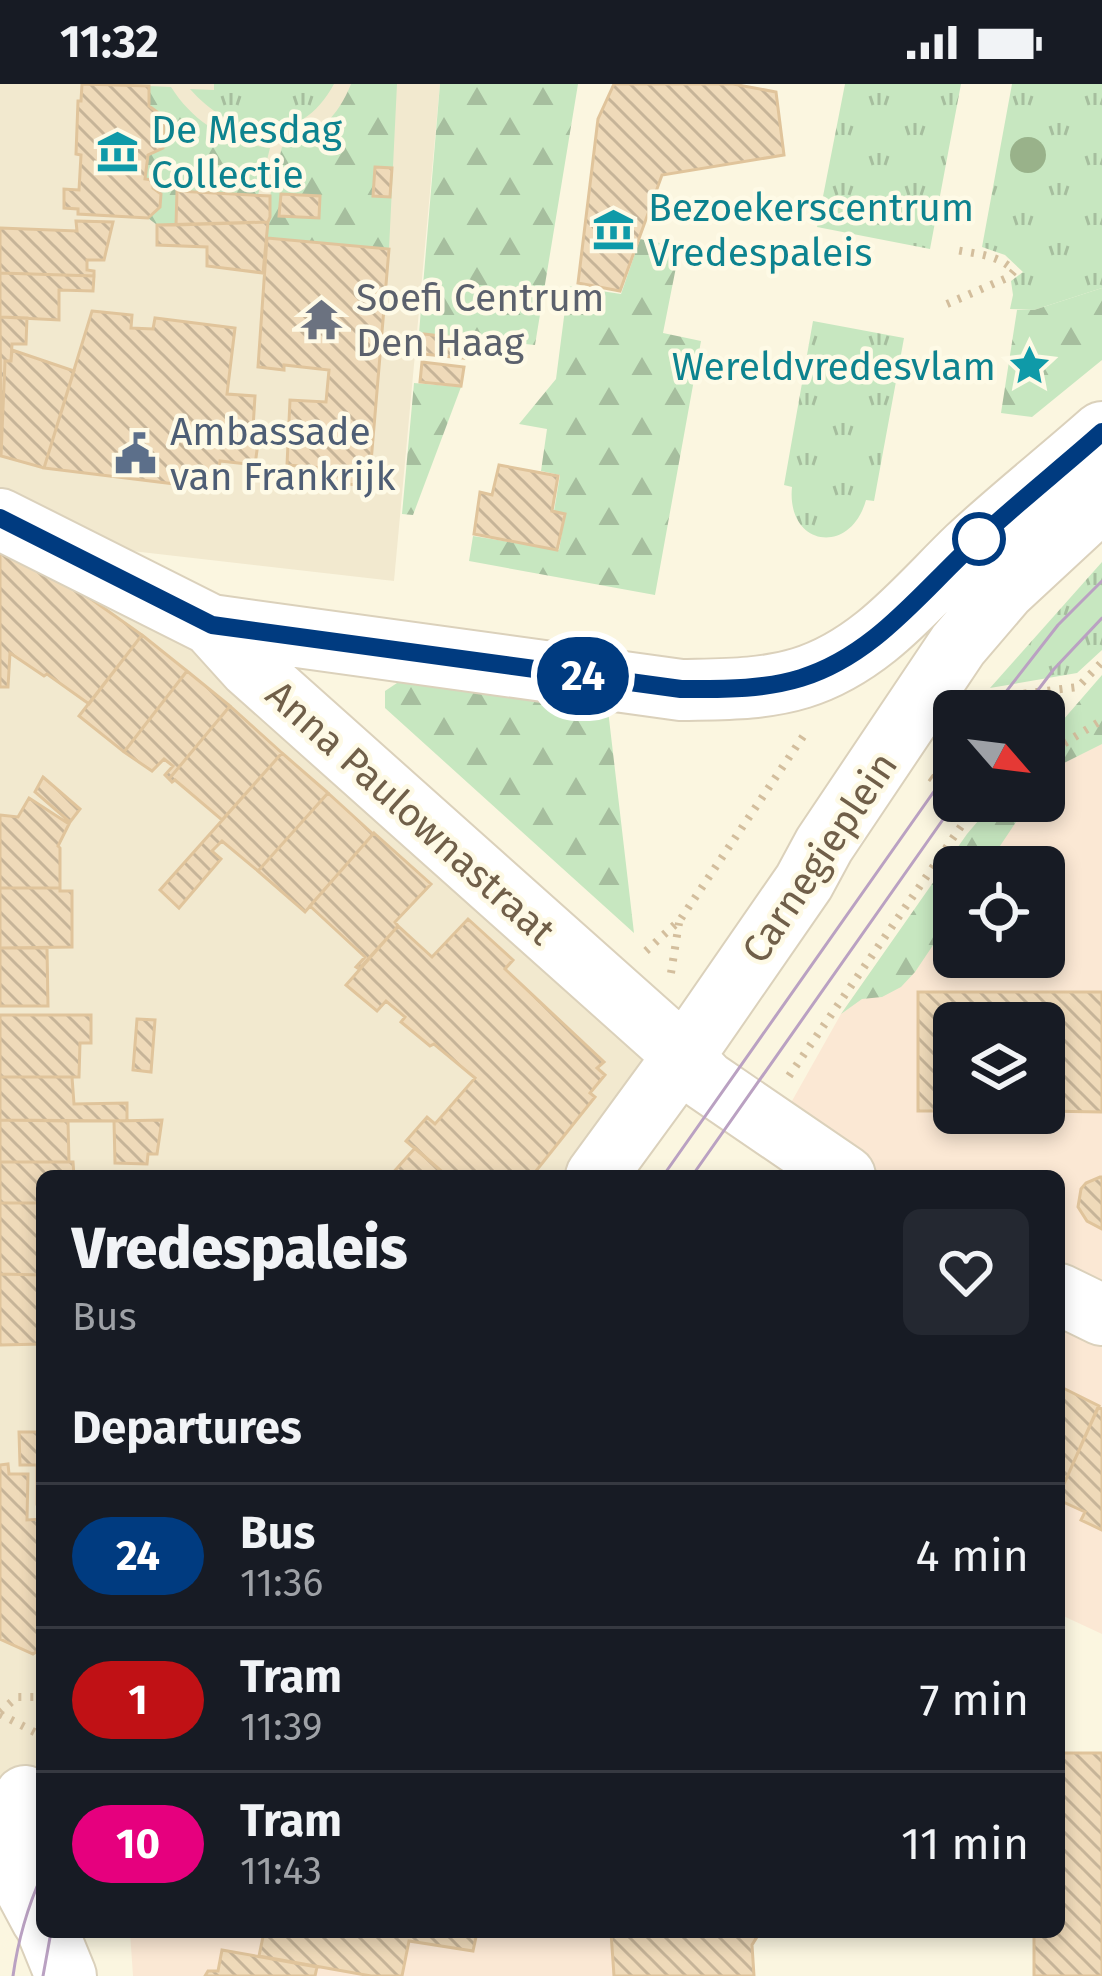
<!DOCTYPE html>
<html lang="en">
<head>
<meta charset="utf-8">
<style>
  body { margin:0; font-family:"Fira Sans",sans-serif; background:#242831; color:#f1f3f6; height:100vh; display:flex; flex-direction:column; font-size:45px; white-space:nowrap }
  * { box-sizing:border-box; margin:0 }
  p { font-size:39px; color:#9ea1a6 }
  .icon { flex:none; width:66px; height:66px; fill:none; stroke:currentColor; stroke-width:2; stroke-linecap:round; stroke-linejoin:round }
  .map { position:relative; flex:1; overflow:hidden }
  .details { position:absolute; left:36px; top:1086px; width:1029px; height:768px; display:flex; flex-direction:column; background:#171b24; border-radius:18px; box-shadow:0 6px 18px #0003 }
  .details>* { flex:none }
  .badge { padding:0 24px; border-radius:39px; font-size:42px; line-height:78px }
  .needle { width:78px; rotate:118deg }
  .fabs { position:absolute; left:933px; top:606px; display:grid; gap:24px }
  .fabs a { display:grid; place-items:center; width:132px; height:132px; border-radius:18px; background:#171b24; box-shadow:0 6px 18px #0003; font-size:60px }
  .map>.badge { position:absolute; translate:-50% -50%; box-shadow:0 0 0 6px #fff }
  h2 { padding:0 36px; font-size:45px; line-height:108px }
  .round { display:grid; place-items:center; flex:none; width:126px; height:126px; border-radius:18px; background:#242831 }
  .overview { display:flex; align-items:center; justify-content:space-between; height:204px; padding:0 36px }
  h1 { font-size:57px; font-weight:800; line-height:90px }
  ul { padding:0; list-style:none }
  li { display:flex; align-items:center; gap:36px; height:144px; padding:0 36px; border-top:3px solid #363941 }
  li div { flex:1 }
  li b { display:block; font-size:45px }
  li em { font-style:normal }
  li .badge { min-width:132px; font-weight:700; text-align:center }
  .status { display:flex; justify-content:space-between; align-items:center; height:84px; padding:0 60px; background:#171b24; direction:ltr }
  .status svg { height:33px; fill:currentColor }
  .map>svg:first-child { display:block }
</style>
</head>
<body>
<div class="status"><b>11:32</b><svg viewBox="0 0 49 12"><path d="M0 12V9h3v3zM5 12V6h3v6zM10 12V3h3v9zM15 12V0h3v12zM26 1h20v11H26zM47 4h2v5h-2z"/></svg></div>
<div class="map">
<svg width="1102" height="1892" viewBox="0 0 1102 1892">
  <defs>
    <pattern id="grass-tufts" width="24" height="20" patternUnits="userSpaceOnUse" patternTransform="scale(3)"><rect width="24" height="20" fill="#c7e7c0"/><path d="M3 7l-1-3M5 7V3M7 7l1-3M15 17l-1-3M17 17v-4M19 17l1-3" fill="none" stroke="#a6be9e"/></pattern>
    <pattern id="forest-firs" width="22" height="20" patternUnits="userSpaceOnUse" patternTransform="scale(3)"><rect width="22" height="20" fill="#c7e7c0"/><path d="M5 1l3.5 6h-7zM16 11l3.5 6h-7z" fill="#a6be9e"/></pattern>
    <pattern id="building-back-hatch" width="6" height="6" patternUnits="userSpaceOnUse" patternTransform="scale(3)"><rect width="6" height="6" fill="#efdab9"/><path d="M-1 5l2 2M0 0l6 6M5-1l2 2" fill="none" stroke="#c6b498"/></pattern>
  </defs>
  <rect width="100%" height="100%" fill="#fbf6e0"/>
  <path fill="#f2e9cf" d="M0 0H440L394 497 132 467 676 992 600 1092H42V1694L0 1718Z"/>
  <path fill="#fbe8d4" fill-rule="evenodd" d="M1102 647V1206L1059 1186V1092H878L788 1024 841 930 968 750 996 717H1044V685ZM954 783H1044V873H954ZM954 939H1044V1029H954Z
    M1059 1223 1102 1243V1550L1059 1530Z
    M130 1848H611L614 1892H133Z"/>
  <path fill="url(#grass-tufts)" d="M214 0H334C299 65 234 55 190 5L214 6Z
    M845 0H961L930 165 817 143Z
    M1012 0H1102V204L1034 226 1010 225 1013 211 1011 197 1023 188 1005 171 982 163Z
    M813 237 904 254 874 417 866 416C850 473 786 462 792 403L784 401Z
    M1102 478V566L1077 589 990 604Z"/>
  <path fill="url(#forest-firs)" d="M351 0H397L389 165 267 154 270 112 282 63C316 54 338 33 351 0Z
    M440 0H578L535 261 419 249Z
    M149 2 171 3C194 39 228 59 270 64L258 111 177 107 176 141H157L148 134 160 123 161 111 153 104V96L145 95 148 71 163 63 164 33 149 22Z
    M640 155 680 163 663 249 701 257 655 511 469 477 473 452 559 466 565 430 554 427 560 391 541 387 547 345 519 340 556 295 568 202 621 210Z
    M1102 204V276L1032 333 1001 329 1017 226H1034Z
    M414 299 461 303 413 431 402 430Z
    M1102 591V660L1052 685 1044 697V658Z
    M400 597 608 626 634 849 385 624V607Z
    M995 717H1030L986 783H954V830L915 888 901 903 882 913 862 915 841 930 967 750Z"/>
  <path fill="url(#building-back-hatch)" stroke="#e0c49b" stroke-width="3" d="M82 0 149 2V22L164 33 163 64 148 71 145 95 153 96V104L161 110 160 123 148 134 78 130V125L64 124V105L79 106 81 71 76 70 78 17H81Z
    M614 0H733L776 8 784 71 662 91 620 207 578 199 598 35Z
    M375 83 392 84 390 113 373 112Z
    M177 107 270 112V133L268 138 176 141Z
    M281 110 320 112 319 134 279 132Z
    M76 137 113 138 104 176H87V186L94 187V192L0 189V144L77 147Z
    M268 138 263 189 207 182V163L157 161V141Z
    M267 154 389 165 369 402 323 398 325 384 287 381 290 316 326 318 329 286 284 281V286L258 283Z
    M0 189 94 192 93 207 59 206V236L0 233Z
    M92 227 132 231 131 244 153 245 155 234 235 244 227 310 255 312 253 344H260L255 381 220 377 216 405 44 384Z
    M0 233 27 234 26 260H12L11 277H5L1 372Z
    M424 250 467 255 464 274 422 270Z
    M12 266 74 287 44 384 1 372 5 277H11Z
    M422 278 464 283 461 302 420 298Z
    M499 381 558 392 552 427 565 430 557 466 474 450 480 408 492 411Z
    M0 463 35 481 91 515 142 551 89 620 47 590 44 592 10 569 8 603H0Z
    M142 551 187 587 124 668 79 632Z
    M187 587 230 622 169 695 165 691 173 682 164 675 152 687 124 668Z
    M230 622 282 669 222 736 175 696 172 698 169 695Z
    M282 669 328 709 258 787 222 757 212 767 221 775 179 824 160 806Z
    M43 693 80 725 70 738 35 708Z
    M328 709 373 750 305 828 258 787Z
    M29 714 69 740 58 762 60 764V804H0V731L18 733Z
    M374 749 431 800 395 838 398 842 359 885 356 883 365 873 310 822Z
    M0 804H60V807H72V863L0 864Z
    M468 835 513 876 505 885 604 978 597 984 605 991 590 1009 595 1013 532 1092H447L406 1057 427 1033 435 1040 475 994 434 960 430 962 401 938 405 933 386 917 377 927 346 901 398 842 432 873Z
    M0 864H47L48 922H0Z
    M918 908H1102V1028L1044 1027V939H954V1027H918Z
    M0 931H91V959H80L79 993H0Z
    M137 935 155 936 151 988 133 986Z
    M0 993H72L74 1020 127 1019V1037L0 1036Z
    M0 1036 68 1037 69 1078H0Z
    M162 1036 157 1070H148L147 1080 115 1079 114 1037Z
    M415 1064 447 1092H390Z
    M0 1078H73L74 1092H42V1119H0Z
    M1100 1093H1102V1145L1087 1137 1078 1123 1081 1105 1086 1099Z
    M0 1119H42V1191L0 1190Z
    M0 1190 42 1191V1260L0 1261Z
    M1059 1302 1099 1322 1059 1411Z
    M1098 1323 1102 1325V1446L1081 1436 1085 1428 1059 1416V1411Z
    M19 1348H42V1420H37V1381H20Z
    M8 1380 9 1390H28L27 1436 42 1435V1564L33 1570 0 1555V1381Z
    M1059 1669H1102V1892H1034V1848H1059Z
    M264 1848H477L473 1867 409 1857 402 1892H371L259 1872Z
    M611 1848H760L752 1861 754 1892H614Z
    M222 1866 317 1883 315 1892H205L208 1887H218Z"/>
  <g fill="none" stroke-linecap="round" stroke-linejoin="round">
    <defs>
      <path id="minor" d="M0 435 211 541 249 583 667 956 706 997 845 1092
        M211 541 681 606C722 605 762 606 801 594 872 572 917 513 968 464 1011 424 1058 387 1102 348
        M596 1092 683 973 804 798 824 761 958 561 1005 506 1102 416
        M1059 1210 1102 1231
        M25 1712 9 1745 10 1776 42 1836
        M48 1848 66 1892"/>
    </defs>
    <use href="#minor" stroke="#dbd1bb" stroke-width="64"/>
    <path stroke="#d3be9d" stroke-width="8" stroke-dasharray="3 9" stroke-linecap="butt" d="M947 220 1009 193 1014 187C1000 171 976 170 956 166
      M988 614 1078 603 1102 578
      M1044 672 1102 636
      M930 693 954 710
      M646 867 680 836 806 648
      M671 889 679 839
      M789 992 964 738 982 717
      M0 1628 17 1613H42
      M0 1630 42 1652"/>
    <use href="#minor" stroke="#fff" stroke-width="60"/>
    <path stroke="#baa1c2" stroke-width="3" d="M991 627 1058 541 1102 497
      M1022 627 1054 585 1102 534
      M663 1092 954 679
      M692 1092 956 717
      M13 1892C18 1856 27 1824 42 1791
      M43 1892 51 1848"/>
  </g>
  <circle fill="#99b28a" cx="1028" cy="71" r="18"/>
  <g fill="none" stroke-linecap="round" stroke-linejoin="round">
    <defs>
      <path id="line" d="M0 434 212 541 681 605C722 605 762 606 801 594 872 572 917 513 969 464 1011 424 1058 387 1102 348"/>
    </defs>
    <use href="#line" stroke="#fff" stroke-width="27"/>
    <use href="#line" stroke="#003b80" stroke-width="18"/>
  </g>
  <defs>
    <symbol id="museum-bare" viewBox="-9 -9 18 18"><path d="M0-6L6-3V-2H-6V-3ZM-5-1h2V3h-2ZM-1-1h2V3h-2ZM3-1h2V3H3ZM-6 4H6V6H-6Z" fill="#0f9aa8" stroke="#fefae6" stroke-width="2.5" paint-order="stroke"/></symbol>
    <symbol id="temple-bare" viewBox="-9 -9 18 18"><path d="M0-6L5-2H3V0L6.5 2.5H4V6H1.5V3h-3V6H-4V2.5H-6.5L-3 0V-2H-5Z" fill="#6b7280" stroke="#fefae6" stroke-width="2.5" paint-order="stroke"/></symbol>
    <symbol id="sight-bare" viewBox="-9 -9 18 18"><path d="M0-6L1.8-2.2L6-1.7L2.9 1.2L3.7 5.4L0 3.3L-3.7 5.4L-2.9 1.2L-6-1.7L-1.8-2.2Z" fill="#0f9aa8" stroke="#fefae6" stroke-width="2.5" paint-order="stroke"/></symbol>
    <symbol id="civic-bare" viewBox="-9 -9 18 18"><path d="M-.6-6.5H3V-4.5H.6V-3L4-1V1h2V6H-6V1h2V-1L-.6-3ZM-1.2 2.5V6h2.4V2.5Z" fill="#5c6f8a" stroke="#fefae6" stroke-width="2.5" paint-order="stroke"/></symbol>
  </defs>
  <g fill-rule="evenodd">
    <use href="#museum-bare" x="88" y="38" width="59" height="59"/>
    <use href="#museum-bare" x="584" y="116" width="59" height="59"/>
    <use href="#temple-bare" x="292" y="206" width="59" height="59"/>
    <use href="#sight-bare" x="1000" y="252" width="59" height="59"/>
    <use href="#civic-bare" x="106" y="340" width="59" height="59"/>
  </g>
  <circle fill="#fff" stroke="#003b80" stroke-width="6" cx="979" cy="455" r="24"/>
  <g text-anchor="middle" stroke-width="9" stroke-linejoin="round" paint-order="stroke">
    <g font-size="39" fill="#0d838f" stroke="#fefae6" text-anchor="start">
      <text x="151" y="59">De Mesdag<tspan x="151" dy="45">Collectie</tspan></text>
      <text x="648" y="137">Bezoekerscentrum<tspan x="648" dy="45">Vredespaleis</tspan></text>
      <text x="996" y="296" text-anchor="end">Wereldvredesvlam</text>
    </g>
    <g font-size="39" fill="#5b616d" stroke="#fefae6" text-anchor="start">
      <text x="356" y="227">Soefi Centrum<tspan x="356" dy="45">Den Haag</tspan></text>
    </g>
    <g font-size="39" fill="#4e5e75" stroke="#fefae6" text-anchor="start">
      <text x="170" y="361">Ambassade<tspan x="170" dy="45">van Frankrijk</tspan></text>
    </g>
    <g font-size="39" fill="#705f49" stroke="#fefae6">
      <text transform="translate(411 728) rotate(42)" y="14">Anna Paulownastraat</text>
      <text transform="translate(819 773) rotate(-56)" y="14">Carnegieplein</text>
    </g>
  </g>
</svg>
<div class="fabs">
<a><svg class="needle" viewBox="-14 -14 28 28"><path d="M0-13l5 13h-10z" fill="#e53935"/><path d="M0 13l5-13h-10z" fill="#9ea1a6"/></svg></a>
<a><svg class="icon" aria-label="locate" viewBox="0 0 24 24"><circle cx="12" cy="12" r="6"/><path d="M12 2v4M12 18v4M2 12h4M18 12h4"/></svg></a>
<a><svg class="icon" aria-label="layers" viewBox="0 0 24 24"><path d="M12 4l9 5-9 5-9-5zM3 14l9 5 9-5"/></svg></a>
</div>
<b class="badge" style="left:583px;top:592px;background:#003b80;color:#fff">24</b>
<section class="details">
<div class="overview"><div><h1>Vredespaleis</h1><p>Bus</p></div><a class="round"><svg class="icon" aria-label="heart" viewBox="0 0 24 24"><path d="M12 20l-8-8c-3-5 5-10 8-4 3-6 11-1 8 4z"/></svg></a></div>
<h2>Departures</h2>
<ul>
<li><span class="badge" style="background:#003b80;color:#fff">24</span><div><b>Bus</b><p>11:36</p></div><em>4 min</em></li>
<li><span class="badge" style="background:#c01115;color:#fff">1</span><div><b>Tram</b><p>11:39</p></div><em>7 min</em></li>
<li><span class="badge" style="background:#e6007e;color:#fff">10</span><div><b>Tram</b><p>11:43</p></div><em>11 min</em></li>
</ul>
</section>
</div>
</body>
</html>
